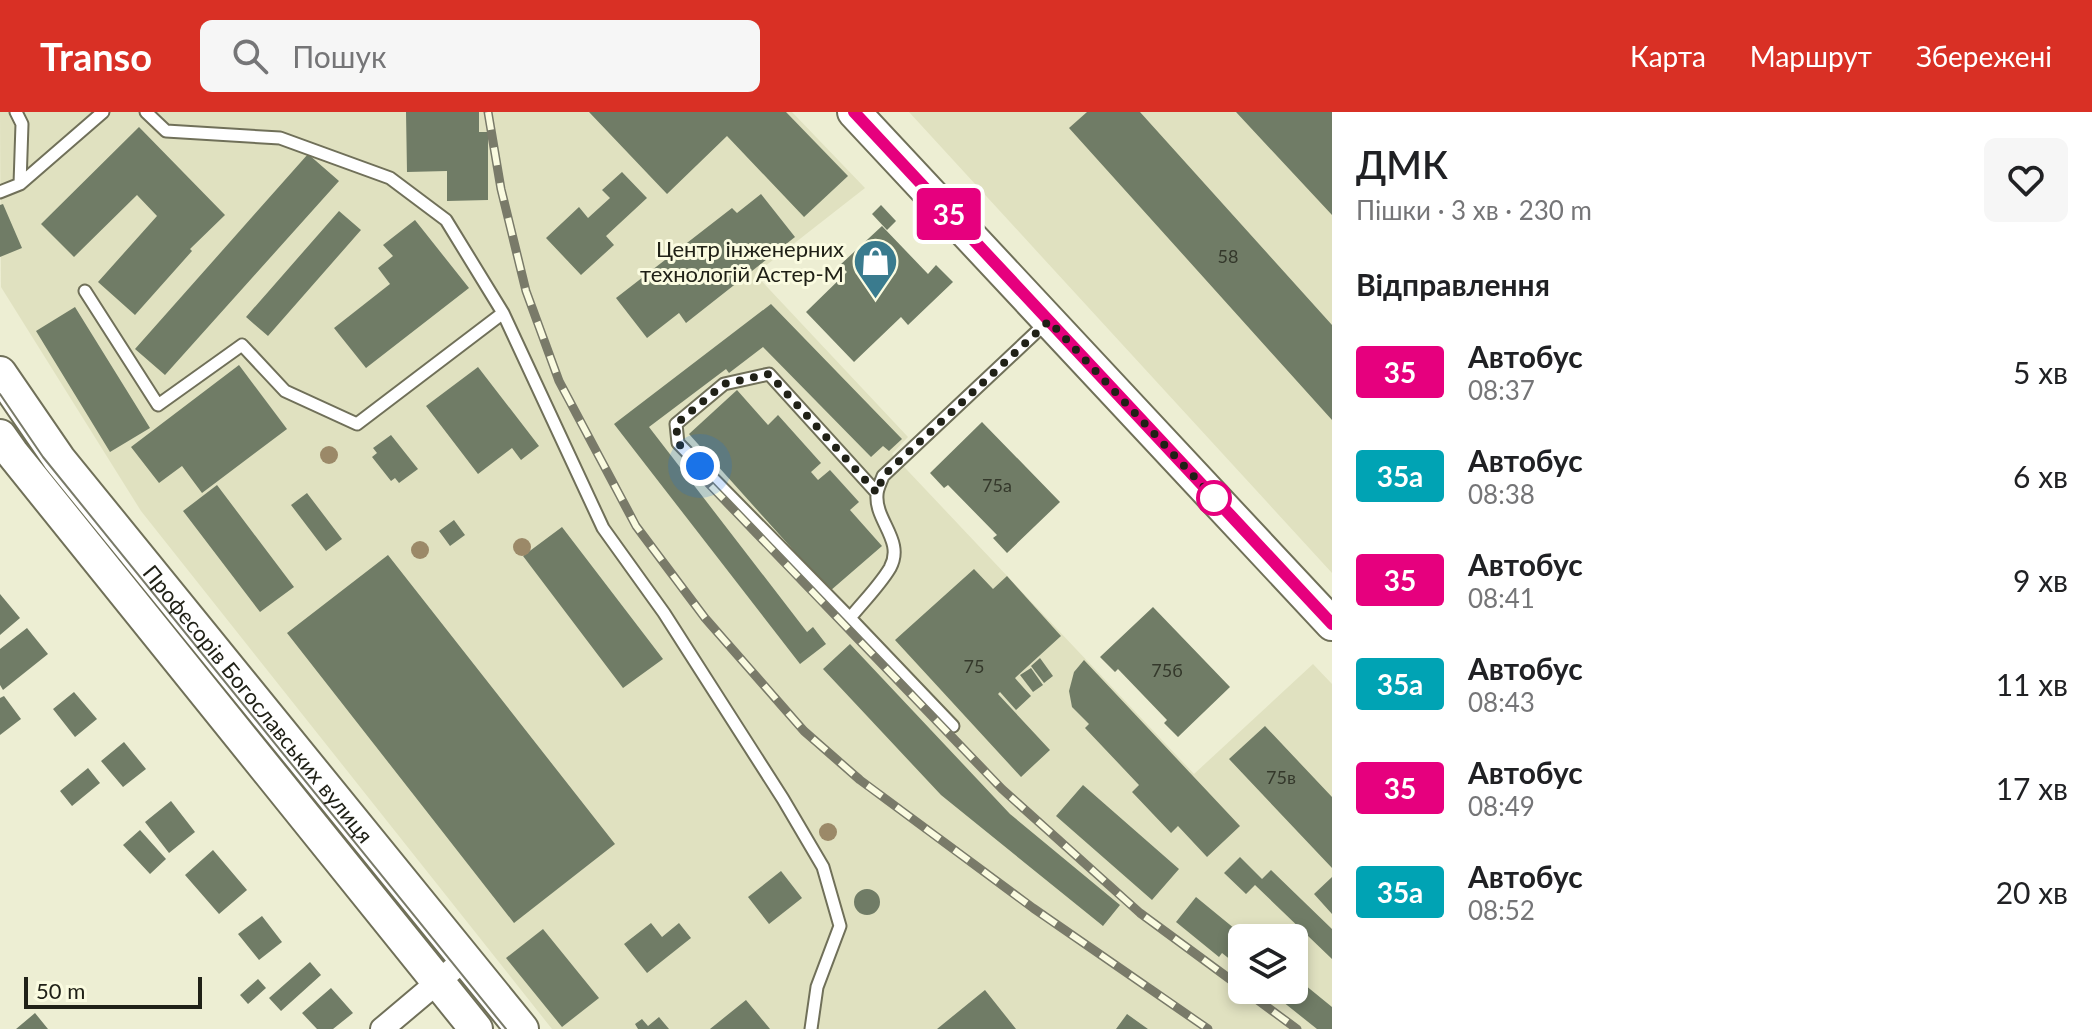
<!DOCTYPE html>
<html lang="uk">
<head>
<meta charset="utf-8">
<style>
  body { margin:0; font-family:Lato,sans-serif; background:#f6f6f6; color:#202124; height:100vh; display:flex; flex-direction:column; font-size:30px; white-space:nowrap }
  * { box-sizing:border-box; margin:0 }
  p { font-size:26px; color:#757577 }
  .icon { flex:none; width:44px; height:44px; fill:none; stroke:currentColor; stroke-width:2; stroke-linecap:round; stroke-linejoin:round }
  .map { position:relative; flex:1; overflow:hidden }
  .details { display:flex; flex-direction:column; background:#fff; width:760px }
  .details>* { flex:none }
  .badge { padding:0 16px; border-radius:6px; font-size:28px; line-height:52px }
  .tools { position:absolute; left:1228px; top:812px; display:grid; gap:16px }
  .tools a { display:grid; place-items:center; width:80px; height:80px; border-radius:12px; background:#fff; box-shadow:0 4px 12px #0003; font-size:40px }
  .scale { position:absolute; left:24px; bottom:20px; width:178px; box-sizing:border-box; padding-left:8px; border:4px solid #202117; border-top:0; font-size:22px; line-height:28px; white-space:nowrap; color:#202117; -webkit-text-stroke:6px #fafbe0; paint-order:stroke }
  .you { position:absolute; width:40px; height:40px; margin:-20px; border:6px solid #fff; border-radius:50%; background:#1a73e8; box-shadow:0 0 0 12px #1a73e833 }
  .map>.badge { position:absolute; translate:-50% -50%; box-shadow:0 0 0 4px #fff }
  h2 { padding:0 24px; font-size:30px; line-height:72px }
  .round { display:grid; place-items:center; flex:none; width:84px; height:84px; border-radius:12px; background:#f6f6f6 }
  .summary { display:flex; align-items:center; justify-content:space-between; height:136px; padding:0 24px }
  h1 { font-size:38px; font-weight:600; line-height:60px }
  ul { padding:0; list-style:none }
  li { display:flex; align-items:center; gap:24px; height:104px; padding:0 24px }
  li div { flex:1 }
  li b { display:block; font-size:30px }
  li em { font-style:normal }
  li .badge { min-width:88px; font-weight:700; text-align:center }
  header { display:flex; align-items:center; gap:48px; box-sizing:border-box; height:112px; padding:0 40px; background:#d93025; color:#fff }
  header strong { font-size:38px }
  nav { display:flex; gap:44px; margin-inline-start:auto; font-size:28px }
  .search { width:560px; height:72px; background:#f6f6f6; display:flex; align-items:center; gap:20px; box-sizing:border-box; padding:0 28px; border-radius:12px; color:#757577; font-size:30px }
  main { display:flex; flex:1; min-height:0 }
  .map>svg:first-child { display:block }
</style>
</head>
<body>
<header>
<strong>Transo</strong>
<div class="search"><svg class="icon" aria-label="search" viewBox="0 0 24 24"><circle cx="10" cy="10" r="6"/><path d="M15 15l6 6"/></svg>Пошук</div>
<nav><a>Карта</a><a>Маршрут</a><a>Збережені</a></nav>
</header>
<main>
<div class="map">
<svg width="1332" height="917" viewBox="0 0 1332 917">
  <rect width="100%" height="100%" fill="#edeed3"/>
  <path fill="#e0e1c0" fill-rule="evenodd" d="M0 0H792L865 76 755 162 908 325 892 342 1194 662 1313 552 1332 572V917H552L141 399 1 175ZM1242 826H1294V878H1242Z
    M909 0H1332V461Z"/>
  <path fill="#707c66" d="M406 0H479V20H488V88L447 89V59L407 60Z
    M589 0H786L848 64 804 105 727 24 667 82Z
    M1087 0H1140L1332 213V308L1069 16Z
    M1236 0H1332V103Z
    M139 15 225 103 190 137 192 139 135 203 98 170 157 104 137 83 74 145 41 112Z
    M308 42 339 69 165 263 135 237Z
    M622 60 647 86 606 124 614 133 581 163 546 126 579 95 588 106 610 86 602 78Z
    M761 82 795 125 686 211 679 201 647 226 616 186 732 96 737 101Z
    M3 92 22 136 0 145V93Z
    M881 93 896 109 887 118 872 102Z
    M339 99 361 118 268 224 246 205Z
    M415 108 469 176 366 256 334 216 390 172 378 156 393 144 383 133Z
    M882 114 928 162 936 153 953 170 908 213 901 205 854 250 806 200 847 160 840 153Z
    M771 192 902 327 889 339 883 334 871 345 763 235 729 261 726 257 649 315 807 520 813 515 826 532 800 552 614 312Z
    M75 195 150 316 110 340 36 219Z
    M239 253 287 317 202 381 182 354 159 371 131 335Z
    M478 255 539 334 521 348 512 336 478 362 426 294Z
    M737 278 768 313 778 303 821 351 811 360 818 368 830 358 859 390 850 398 882 434 830 479 689 322Z
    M982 310 1060 390 1007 441 993 426 997 423 948 373 944 376 930 361Z
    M391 323 418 357 399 371 395 366 391 369 372 345 377 341 373 336Z
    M217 373 294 475 260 500 183 399Z
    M307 381 342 427 326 439 291 393Z
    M454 408 465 423 450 434 439 419Z
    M562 415 663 547 623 576 523 444Z
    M388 443 615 732 514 811 287 521Z
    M974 457 993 477 1007 464 1061 524 1015 566 1031 584 1016 598 1000 580 998 582 1050 638 1021 665 895 528Z
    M0 482 20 506 0 523Z
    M1153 495 1230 575 1178 625 1164 611 1167 608 1118 557 1115 560 1100 545Z
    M27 516 48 542 3 578 0 573V537Z
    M850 532 1010 702 1120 793 1103 814 941 683 823 557Z
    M1040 546 1053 564 1044 571 1031 554Z
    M1084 548 1240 714 1207 745 1178 714 1171 721 1132 680 1139 673 1085 616 1089 612 1072 595 1069 579 1074 560Z
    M1031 556 1043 573 1033 580 1020 563Z
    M74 580 97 607 75 625 53 597Z
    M4 584 21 607 0 623V586Z
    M1265 614 1332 685V756L1229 647Z
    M124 630 146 657 123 675 101 649Z
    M88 656 100 671 72 694 60 679Z
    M1083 673 1179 757 1152 788 1056 704Z
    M171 689 195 720 169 741 145 710Z
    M140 718 166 747 150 762 123 733Z
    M213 738 247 778 219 802 185 763Z
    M1240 745 1262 767 1271 758 1332 817V847L1255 773 1246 782 1224 761Z
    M781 759 802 786 769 812 748 785Z
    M1332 765V802L1314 782Z
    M854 790a13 13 0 1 1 26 0a13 13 0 1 1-26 0Z
    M1196 785 1246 826H1242V857L1222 841 1219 845 1176 810Z
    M262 804 282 830 259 848 238 822Z
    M651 811 662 825 679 811 691 826 647 861 624 832Z
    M543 817 599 886 562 915 506 846Z
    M310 850 321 863 281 899 269 886Z
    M1294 864 1332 895V917H1317L1268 878H1294Z
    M258 867 266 876 248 892 240 883Z
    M331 876 353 901 333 917H317L302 901Z
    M985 878 1016 917H937Z
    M746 888 770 917H710Z
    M35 901 48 917H16Z
    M1127 902 1148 917H1116Z
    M659 905 669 917H638L635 912 642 907 648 914Z"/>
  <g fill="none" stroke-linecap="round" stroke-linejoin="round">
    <defs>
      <path id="lane" d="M16 0 22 12 20 72
        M146 0 166 19 280 26 390 66 446 108 503 201 603 416 664 501 783 687 823 755 840 814 817 875 811 917
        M0 80 20 72 103 0
        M85 179 158 293 242 233 285 279 357 312 503 201
        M850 506 678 331 676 312 724 272 769 262 877 381
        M953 614 850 506C863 490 880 473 890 456 905 429 875 409 877 383 877 377 881 370 883 364L1047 210"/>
      <path id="street" d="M382 917 465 847"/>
      <g id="secondary">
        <path d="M854 0 1332 512"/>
        <path id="s1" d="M0 261 59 347 522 917"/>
        <path d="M0 324 12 341 476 917"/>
      </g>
    </defs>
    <use href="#lane" stroke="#707059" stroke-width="15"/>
    <use href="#street" stroke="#707059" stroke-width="26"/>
    <use href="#secondary" stroke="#707059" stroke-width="36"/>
    <use href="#lane" stroke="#fff" stroke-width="11"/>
    <use href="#street" stroke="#fff" stroke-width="22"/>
    <use href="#secondary" stroke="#fff" stroke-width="32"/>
    <path stroke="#797a69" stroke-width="2" d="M0 282 43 345 506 917"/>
    <defs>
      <path id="rail" d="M488 0 501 77 526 179 559 269 636 414 705 506 804 619 860 668 1033 796 1208 917
        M686 348 1002 677 1140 801 1242 876
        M1244 878 1297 917"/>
    </defs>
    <use href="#rail" stroke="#797a69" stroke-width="9"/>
    <use href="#rail" stroke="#fafbe0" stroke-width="6" stroke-dasharray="18" stroke-linecap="butt"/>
  </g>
  <g fill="#9b8968">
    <circle cx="329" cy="343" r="9"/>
    <circle cx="522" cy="435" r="9"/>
    <circle cx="420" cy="438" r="9"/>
    <circle cx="828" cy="720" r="9"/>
  </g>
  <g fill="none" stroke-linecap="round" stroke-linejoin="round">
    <defs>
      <path id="line" d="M854 0 1332 512"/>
    </defs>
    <use href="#line" stroke="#fff" stroke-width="18"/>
    <use href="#line" stroke="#e6007e" stroke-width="12"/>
    <path stroke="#202117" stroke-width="8" stroke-dasharray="0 14.4" d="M700 354 678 331 676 312 724 272 769 262 877 381 883 364 1049 209 1214 386"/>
  </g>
  <defs>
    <symbol id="shop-pin" viewBox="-11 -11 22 30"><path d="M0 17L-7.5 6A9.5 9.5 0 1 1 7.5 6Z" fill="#3a7b8e" stroke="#fafbe0"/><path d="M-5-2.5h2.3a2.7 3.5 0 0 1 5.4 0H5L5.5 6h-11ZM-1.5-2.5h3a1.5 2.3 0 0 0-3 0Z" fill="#fff"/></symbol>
  </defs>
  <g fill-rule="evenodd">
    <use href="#shop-pin" x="850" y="124" width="51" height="69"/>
  </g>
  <circle fill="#fff" stroke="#e6007e" stroke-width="4" cx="1214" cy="386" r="16"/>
  <g text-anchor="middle" stroke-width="6" stroke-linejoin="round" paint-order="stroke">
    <g font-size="18" fill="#34382b">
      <text x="1228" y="151">58</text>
      <text x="997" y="380">75а</text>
      <text x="974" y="561">75</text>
      <text x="1167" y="565">75б</text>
      <text x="1281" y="672">75в</text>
    </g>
    <g font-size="22" fill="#202117" stroke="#fafbe0" text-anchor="end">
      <text x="844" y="145">Центр інженерних<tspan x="844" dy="25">технологій Астер-М</tspan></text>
    </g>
    <g font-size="22" fill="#202117" stroke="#fafbe0">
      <text dy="8" stroke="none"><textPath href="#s1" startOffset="420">Професорів Богославських вулиця</textPath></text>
    </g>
  </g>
</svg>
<div class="tools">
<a><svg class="icon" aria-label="layers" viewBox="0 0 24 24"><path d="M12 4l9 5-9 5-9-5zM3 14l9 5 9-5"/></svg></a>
</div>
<div class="scale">50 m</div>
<div class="you" style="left:700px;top:354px"></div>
<b class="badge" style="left:949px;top:102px;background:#e6007e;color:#fff">35</b>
</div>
<section class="details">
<div class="summary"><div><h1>ДМК</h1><p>Пішки · 3 хв · 230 m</p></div><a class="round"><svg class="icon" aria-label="heart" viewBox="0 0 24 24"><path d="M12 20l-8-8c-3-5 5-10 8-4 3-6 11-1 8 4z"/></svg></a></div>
<h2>Відправлення</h2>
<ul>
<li><span class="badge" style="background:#e6007e;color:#fff">35</span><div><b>Автобус</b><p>08:37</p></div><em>5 хв</em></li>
<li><span class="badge" style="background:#00a3b4;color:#fff">35а</span><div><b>Автобус</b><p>08:38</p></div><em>6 хв</em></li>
<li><span class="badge" style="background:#e6007e;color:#fff">35</span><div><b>Автобус</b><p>08:41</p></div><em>9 хв</em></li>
<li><span class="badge" style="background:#00a3b4;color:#fff">35а</span><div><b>Автобус</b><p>08:43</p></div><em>11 хв</em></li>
<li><span class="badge" style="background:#e6007e;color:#fff">35</span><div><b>Автобус</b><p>08:49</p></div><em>17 хв</em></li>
<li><span class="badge" style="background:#00a3b4;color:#fff">35а</span><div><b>Автобус</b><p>08:52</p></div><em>20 хв</em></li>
</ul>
</section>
</main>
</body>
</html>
